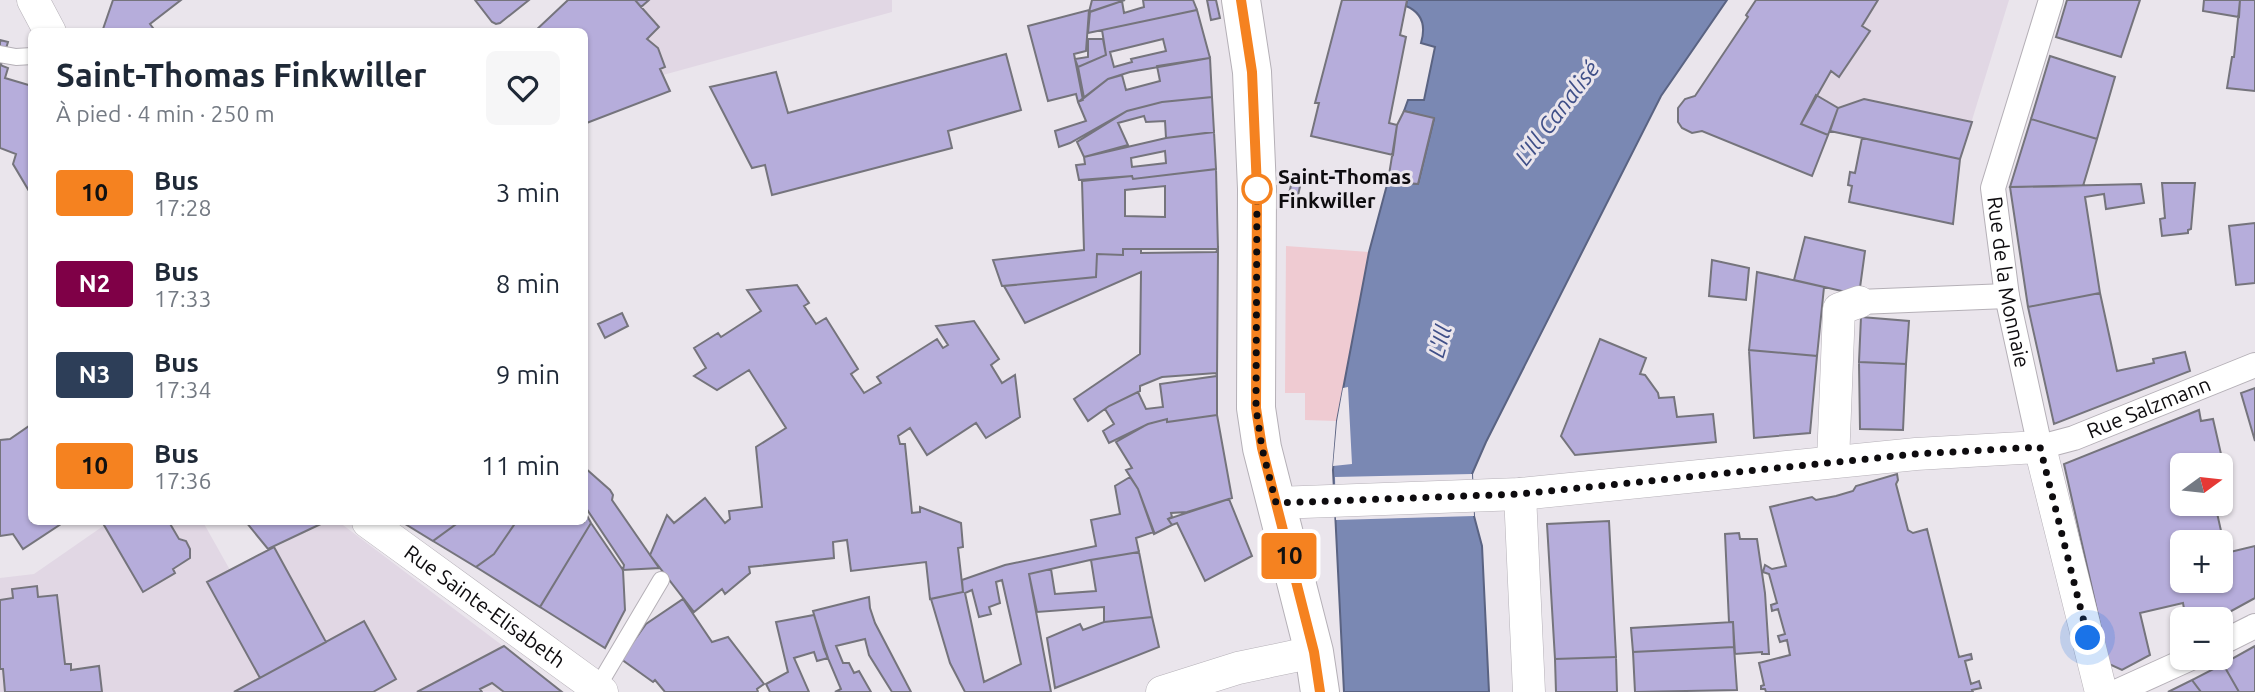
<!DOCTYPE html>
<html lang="fr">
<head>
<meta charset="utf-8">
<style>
  body { margin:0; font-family:Ubuntu,sans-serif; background:#f6f6f7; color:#1f2937; height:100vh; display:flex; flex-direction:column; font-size:26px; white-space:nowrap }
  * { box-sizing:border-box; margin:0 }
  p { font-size:23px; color:#747a83 }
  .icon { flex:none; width:38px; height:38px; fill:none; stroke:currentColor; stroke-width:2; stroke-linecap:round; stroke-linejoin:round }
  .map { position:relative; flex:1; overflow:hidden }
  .details { position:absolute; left:28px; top:28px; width:560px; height:497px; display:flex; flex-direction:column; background:#fff; border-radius:10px; box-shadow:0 2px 5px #0004 }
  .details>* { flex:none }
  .badge { padding:0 14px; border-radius:5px; font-size:24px; line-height:46px }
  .needle { width:46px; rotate:75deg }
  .controls { position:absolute; left:2170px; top:453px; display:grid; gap:14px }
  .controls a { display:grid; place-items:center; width:63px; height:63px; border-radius:10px; background:#fff; box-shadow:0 2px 5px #0004; font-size:35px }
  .you { position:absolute; width:35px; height:35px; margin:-18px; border:5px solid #fff; border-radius:50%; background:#1a73e8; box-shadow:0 0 0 10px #1a73e833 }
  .map>.badge { position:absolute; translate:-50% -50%; box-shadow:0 0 0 4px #fff }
  .round { display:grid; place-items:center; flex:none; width:74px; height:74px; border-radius:10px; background:#f6f6f7 }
  .head { display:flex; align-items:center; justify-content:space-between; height:119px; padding:0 28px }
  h1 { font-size:33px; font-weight:700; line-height:52px }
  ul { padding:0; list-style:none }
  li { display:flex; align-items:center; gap:21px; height:91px; padding:0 28px }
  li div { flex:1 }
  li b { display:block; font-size:26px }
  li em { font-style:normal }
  li .badge { min-width:77px; font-weight:700; text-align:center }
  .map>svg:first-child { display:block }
</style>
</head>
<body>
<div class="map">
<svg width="2255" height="692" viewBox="0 0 2255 692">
  <rect width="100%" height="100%" fill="#eae5ec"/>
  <path fill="#e1d7e4" d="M634 0H892V12L663 75 660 69 665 66 658 48 647 39Z
    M1756 0H2009L1960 159 1830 131 1812 176 1703 131 1692 133 1682 128 1677 115 1678 108 1685 99 1695 96 1747 17 1746 15Z
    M109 522H203L230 570 325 522H339L564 692H0V578L34 574Z"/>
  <path fill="#efcbd2" d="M1286 246 1369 252 1337 421 1305 420V393H1285Z"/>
  <path fill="#7a88b3" stroke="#5a6382" stroke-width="2" d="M1407 0H1727L1661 96 1486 442 1472 474 1474 516 1482 546 1489 692H1344L1333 470 1337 421 1369 252 1388 181 1418 184 1434 119 1404 111 1408 100H1424L1435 47 1421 43C1426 26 1423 13 1406 6Z"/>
  <path fill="#eae5ec" d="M1348 387 1352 464 1333 466 1337 421 1343 388Z
    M1472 474 1474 516 1336 520 1335 477Z"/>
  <path fill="#b6addb" stroke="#75747c" stroke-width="2" fill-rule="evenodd" d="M113 0H181L150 24 156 32H102Z
    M475 0H529L500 23 496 24 492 22Z
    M568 0H635L659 27 647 39 658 48 665 67 660 69 670 91 584 124V32H534Z
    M635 0H649L641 7Z
    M1092 0H1125L1089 12Z
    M1143 0H1193L1197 10 1088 33 1090 12 1122 1 1124 13 1144 7Z
    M1207 0H1216L1220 18 1211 20Z
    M1342 0H1407L1400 35 1406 37 1389 123 1397 125 1393 155 1311 136 1319 103H1315Z
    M1756 0H1878L1862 26 1870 31 1839 77 1831 71 1801 124 1828 135 1812 176 1702 131 1692 133 1682 128 1678 122V108L1685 99 1695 96 1748 17 1746 15Z
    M2067 0H2140L2121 57 2056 37Z
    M2204 0H2240L2239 17 2203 11Z
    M2240 0H2255V91L2227 88 2232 57H2234Z
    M1089 10 1086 51 1074 54 1083 100 1078 102 1076 94 1048 101 1028 26Z
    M1197 10 1210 58 1130 72 1108 79 1084 98 1078 67 1106 55 1102 30ZM1163 39 1166 51 1131 59 1132 62 1114 67 1110 52Z
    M1088 39H1103L1106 55 1078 67 1075 59 1088 57Z
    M0 40 8 42 1 65H0Z
    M1006 54 1021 110 948 131 952 148 772 195 765 165 752 168 710 87 776 72 788 113Z
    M2050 56 2115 77 2097 139 2031 119Z
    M1210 58 1212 97 1162 102 1127 111 1070 143 1059 147 1055 131 1086 121 1078 102 1108 79 1122 75 1126 90 1160 81 1157 66Z
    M0 65 8 68 5 78 32 86V196L13 164 16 154 0 148Z
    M1816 95 1838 108 1828 135 1801 124Z
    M1212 97 1214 132 1166 138 1165 121 1146 122 1144 116 1118 123 1128 145 1084 157 1077 142 1127 111 1162 102Z
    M1864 99 1972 122 1960 159 1830 131 1838 108Z
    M1404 111 1434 118 1418 184 1388 181 1397 125Z
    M2031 119 2097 139 2083 186 2010 187Z
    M1214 132 1216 169 1133 179 1132 176 1079 180 1076 165 1085 164 1084 157 1166 138ZM1165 151 1166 163 1132 167 1131 158Z
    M1862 138 1960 159 1953 224 1849 202 1852 186 1848 185 1850 172 1855 173Z
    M1216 169 1218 249H1123V255L1097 254 1096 277 1002 286 993 260 1084 250 1082 181 1132 176 1133 179ZM1165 186V217L1125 216V190Z
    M1292 181 1301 182 1296 204 1287 202Z
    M2162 183H2195L2191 229 2188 230V233L2162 236 2160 219 2165 218Z
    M2141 184 2144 203 2106 209 2104 194 2085 197 2100 293 2028 307 2010 187Z
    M2255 223V283L2236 285 2229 226Z
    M1805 237 1865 251 1859 295 1794 280Z
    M1123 249H1141V253L1216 252 1218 249 1217 376 1216 373 1162 377 1140 386V391L1109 406 1088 421 1074 399 1140 354 1141 272 1025 323 1004 286 1096 277 1097 254 1123 255Z
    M1712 260 1749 268 1746 300 1709 296Z
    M1757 272 1824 287 1817 356 1749 350Z
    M797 285 809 303 804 306 816 324 826 318 858 369 851 374 864 393 881 383 877 377 937 339 943 348 948 345 936 326 974 321 999 359 991 365 1002 383 1015 375 1020 417 986 438 976 423 927 455 910 428 898 436 900 444H905L912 513 920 512V507L961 523 963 547 958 548 963 592 930 599 926 562 851 571 847 540 833 542 834 558 749 567 750 573 725 594 722 589 694 612 650 555 667 515 674 523 705 498 725 523 730 519 729 511 762 507 756 447 786 428 749 370 717 390 694 376 706 368 694 348 718 333 721 337 761 311 747 290Z
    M2100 293 2117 371 2154 363 2153 359 2185 352 2190 371 2054 424 2028 307Z
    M622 313 628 326 605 338 598 324Z
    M1861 317 1909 321 1906 364 1859 362Z
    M1600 339 1646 358 1640 374 1645 375 1658 393 1659 398 1674 397 1677 417 1713 414 1716 442 1575 455 1561 436Z
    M1749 350 1817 356 1810 433 1754 438Z
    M1859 362 1906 364 1903 430 1860 429Z
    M1217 376V415L1167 422V419L1148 424 1109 443 1103 431 1114 424 1105 409 1109 406 1138 392 1146 409 1163 407 1160 384Z
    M2255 388V441L2241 393Z
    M2199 410 2201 421 2213 419 2221 454 2208 457 2210 466H2182V504H2215L2226 553 2255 546V598L2215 620H2186L2183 603 2140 613 2150 655 2122 670 2109 664 2064 464ZM2182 542H2221V581H2182Z
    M1217 415 1232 498 1187 512 1171 513 1172 517 1168 519 1172 525 1154 534 1138 489 1126 470 1132 468 1116 442 1148 424 1167 419V422Z
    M32 424V522H64L23 549 13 534 0 536V440L10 439Z
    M584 467 610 490 613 495 612 500 659 568 623 570 624 565 584 505Z
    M1897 474 1898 480 1896 484 1908 530 1913 533 1927 529 1959 657 1971 654 1972 659 1965 661 1971 684 1979 681 1981 688 1972 690 1973 692H1766L1765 689H1761V686L1764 685 1759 663 1790 655 1787 640 1780 642 1778 636 1785 634 1778 609 1772 611 1771 605 1777 603 1769 574 1763 572 1765 565 1772 569 1786 566 1770 507 1812 497 1816 500 1836 496 1853 491 1856 486Z
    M1130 477 1138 489 1154 532 1136 538 1139 552 1090 560 1029 574 1051 692H965L950 663 931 599 963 592 962 580 1005 565 1096 546 1091 520 1120 514 1115 486ZM1002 580 1021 664 984 682 965 593 972 590 979 617 991 614 989 607 1000 603 996 582Z
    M1229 499 1252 556 1205 581 1177 523 1172 525 1168 519Z
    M584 510 591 523 540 607 476 567 494 554 516 522H584Z
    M1609 521 1616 657 1555 659 1547 524Z
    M109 522H169L179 539 186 541 190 549V558L173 569 175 573 143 592 104 525Z
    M246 522H325L268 549Z
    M402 522H459L433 541Z
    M459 522H516L494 554 476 567 433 541Z
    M591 523 623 570 625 610 605 648 540 607Z
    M1739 533 1740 539H1757L1765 593 1769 654H1762V652L1735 654 1733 622H1729L1725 534Z
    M274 547 326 642 260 678 207 582Z
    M1139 552 1152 617 1104 622V607L1037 612 1029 574 1051 569 1055 594 1096 591 1091 560Z
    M37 586 38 597 57 595 65 664H71V670L99 666 102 692H5L3 669H0V600L13 598 12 589Z
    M869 597 870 608 875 623 911 692H892L869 655 865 639 836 646 843 663H849L854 673 859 671 871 692H835L841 689 824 649 813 611Z
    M683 599 712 642 728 637 764 684 757 689 758 692H665L655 680 653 682 621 659 646 624Z
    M814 615 828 658 817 661 814 652 794 658 809 692H770L766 684 788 672 776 622Z
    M1152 617 1159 647 1055 688 1047 638 1080 624 1083 630 1104 622Z
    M364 621 396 679 373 692H234Z
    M1733 622 1734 647 1633 652 1631 628Z
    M504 646 562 692H504L492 683 480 689 482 692H417Z
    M2255 646V692H2239L2223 664Z
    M1734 647 1737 690 1635 692 1633 652Z
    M1616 657 1617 692H1556L1555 659Z
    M2223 664 2239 692H2201L2192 680Z
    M2192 680 2201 692H2168Z"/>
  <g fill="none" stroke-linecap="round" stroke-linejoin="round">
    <defs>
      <path id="service" d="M0 54 16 57 32 56
        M597 688 661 580"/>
      <g id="pedestrian">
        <path id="s1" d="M2051 0 1993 188 2007 296 2040 447 2074 438 2255 365"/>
        <path d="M1859 302 2007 296"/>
        <path d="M2221 643 2255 626"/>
        <path d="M2116 692 2191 658"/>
      </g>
      <g id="minor">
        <path d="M33 0 50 32"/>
        <path d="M1833 462 1839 309 1859 302"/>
        <path d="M1520 494 1529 692"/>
        <path d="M1276 503 1520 494 1916 454 2040 447 2101 692"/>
        <path id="s2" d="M368 522 602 692"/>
        <path d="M1162 692 1238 668 1314 652"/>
      </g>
      <path id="tertiary" d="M1241 0 1252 72 1257 189 1256 408 1262 448 1314 652 1320 692"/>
    </defs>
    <use href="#service" stroke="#b5b0b7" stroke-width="18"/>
    <use href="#pedestrian" stroke="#b5b0b7" stroke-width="26"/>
    <use href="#minor" stroke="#b5b0b7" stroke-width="33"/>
    <use href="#tertiary" stroke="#b5b0b7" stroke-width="40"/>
    <use href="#service" stroke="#fff" stroke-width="16"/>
    <use href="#pedestrian" stroke="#fff" stroke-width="24"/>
    <use href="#minor" stroke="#fff" stroke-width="32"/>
    <use href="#tertiary" stroke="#fff" stroke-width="38"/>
  </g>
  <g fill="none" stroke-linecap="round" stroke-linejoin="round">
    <defs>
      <path id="line" d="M1241 0 1252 72 1257 189 1256 408 1262 448 1314 652 1320 692"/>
    </defs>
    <use href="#line" stroke="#fff" stroke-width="16"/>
    <use href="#line" stroke="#f58220" stroke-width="10"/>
    <path stroke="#0e0c0f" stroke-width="7" stroke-dasharray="0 12.6" d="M1257 189 1256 408 1262 448 1276 503 1520 494 1916 454 2040 447 2088 638"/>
  </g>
  <circle fill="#fff" stroke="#f58220" stroke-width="3.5" cx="1257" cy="189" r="14"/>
  <g text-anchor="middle" stroke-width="6" stroke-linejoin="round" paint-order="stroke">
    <g font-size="21" font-weight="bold" fill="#0e0c0f" stroke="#eae5ec" text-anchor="start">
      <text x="1278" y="184">Saint-Thomas<tspan x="1278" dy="24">Finkwiller</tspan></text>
    </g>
    <g font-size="21" fill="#0e0c0f" stroke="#eae5ec">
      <text dy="7" stroke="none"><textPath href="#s1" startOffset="292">Rue de la Monnaie</textPath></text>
      <text dy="7" stroke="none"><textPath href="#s1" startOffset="576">Rue Salzmann</textPath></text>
      <text dy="7" stroke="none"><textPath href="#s2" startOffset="144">Rue Sainte-Elisabeth</textPath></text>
    </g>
    <g font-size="23" font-style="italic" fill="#3f4f88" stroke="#eae5ec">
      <text transform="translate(1557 113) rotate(-53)" y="8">L'Ill Canalisé</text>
      <text transform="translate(1440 341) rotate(-74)" y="8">L'Ill</text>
    </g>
  </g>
</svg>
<div class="controls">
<a><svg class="needle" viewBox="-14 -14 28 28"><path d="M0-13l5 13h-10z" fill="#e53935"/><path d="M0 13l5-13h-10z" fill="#747a83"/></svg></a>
<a>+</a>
<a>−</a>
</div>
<div class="you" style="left:2088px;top:638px"></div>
<b class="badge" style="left:1289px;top:556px;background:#f58220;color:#111">10</b>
<section class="details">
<div class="head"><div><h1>Saint-Thomas Finkwiller</h1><p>À pied · 4 min · 250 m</p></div><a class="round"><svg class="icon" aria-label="heart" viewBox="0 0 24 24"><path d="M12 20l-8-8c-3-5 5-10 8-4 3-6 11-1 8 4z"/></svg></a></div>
<ul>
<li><span class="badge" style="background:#f58220;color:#111">10</span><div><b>Bus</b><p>17:28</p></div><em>3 min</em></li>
<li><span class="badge" style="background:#7f0047;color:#fff">N2</span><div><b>Bus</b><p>17:33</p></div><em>8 min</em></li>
<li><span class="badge" style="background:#2d3e58;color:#fff">N3</span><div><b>Bus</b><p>17:34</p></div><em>9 min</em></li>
<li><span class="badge" style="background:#f58220;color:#111">10</span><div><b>Bus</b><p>17:36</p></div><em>11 min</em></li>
</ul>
</section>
</div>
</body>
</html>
